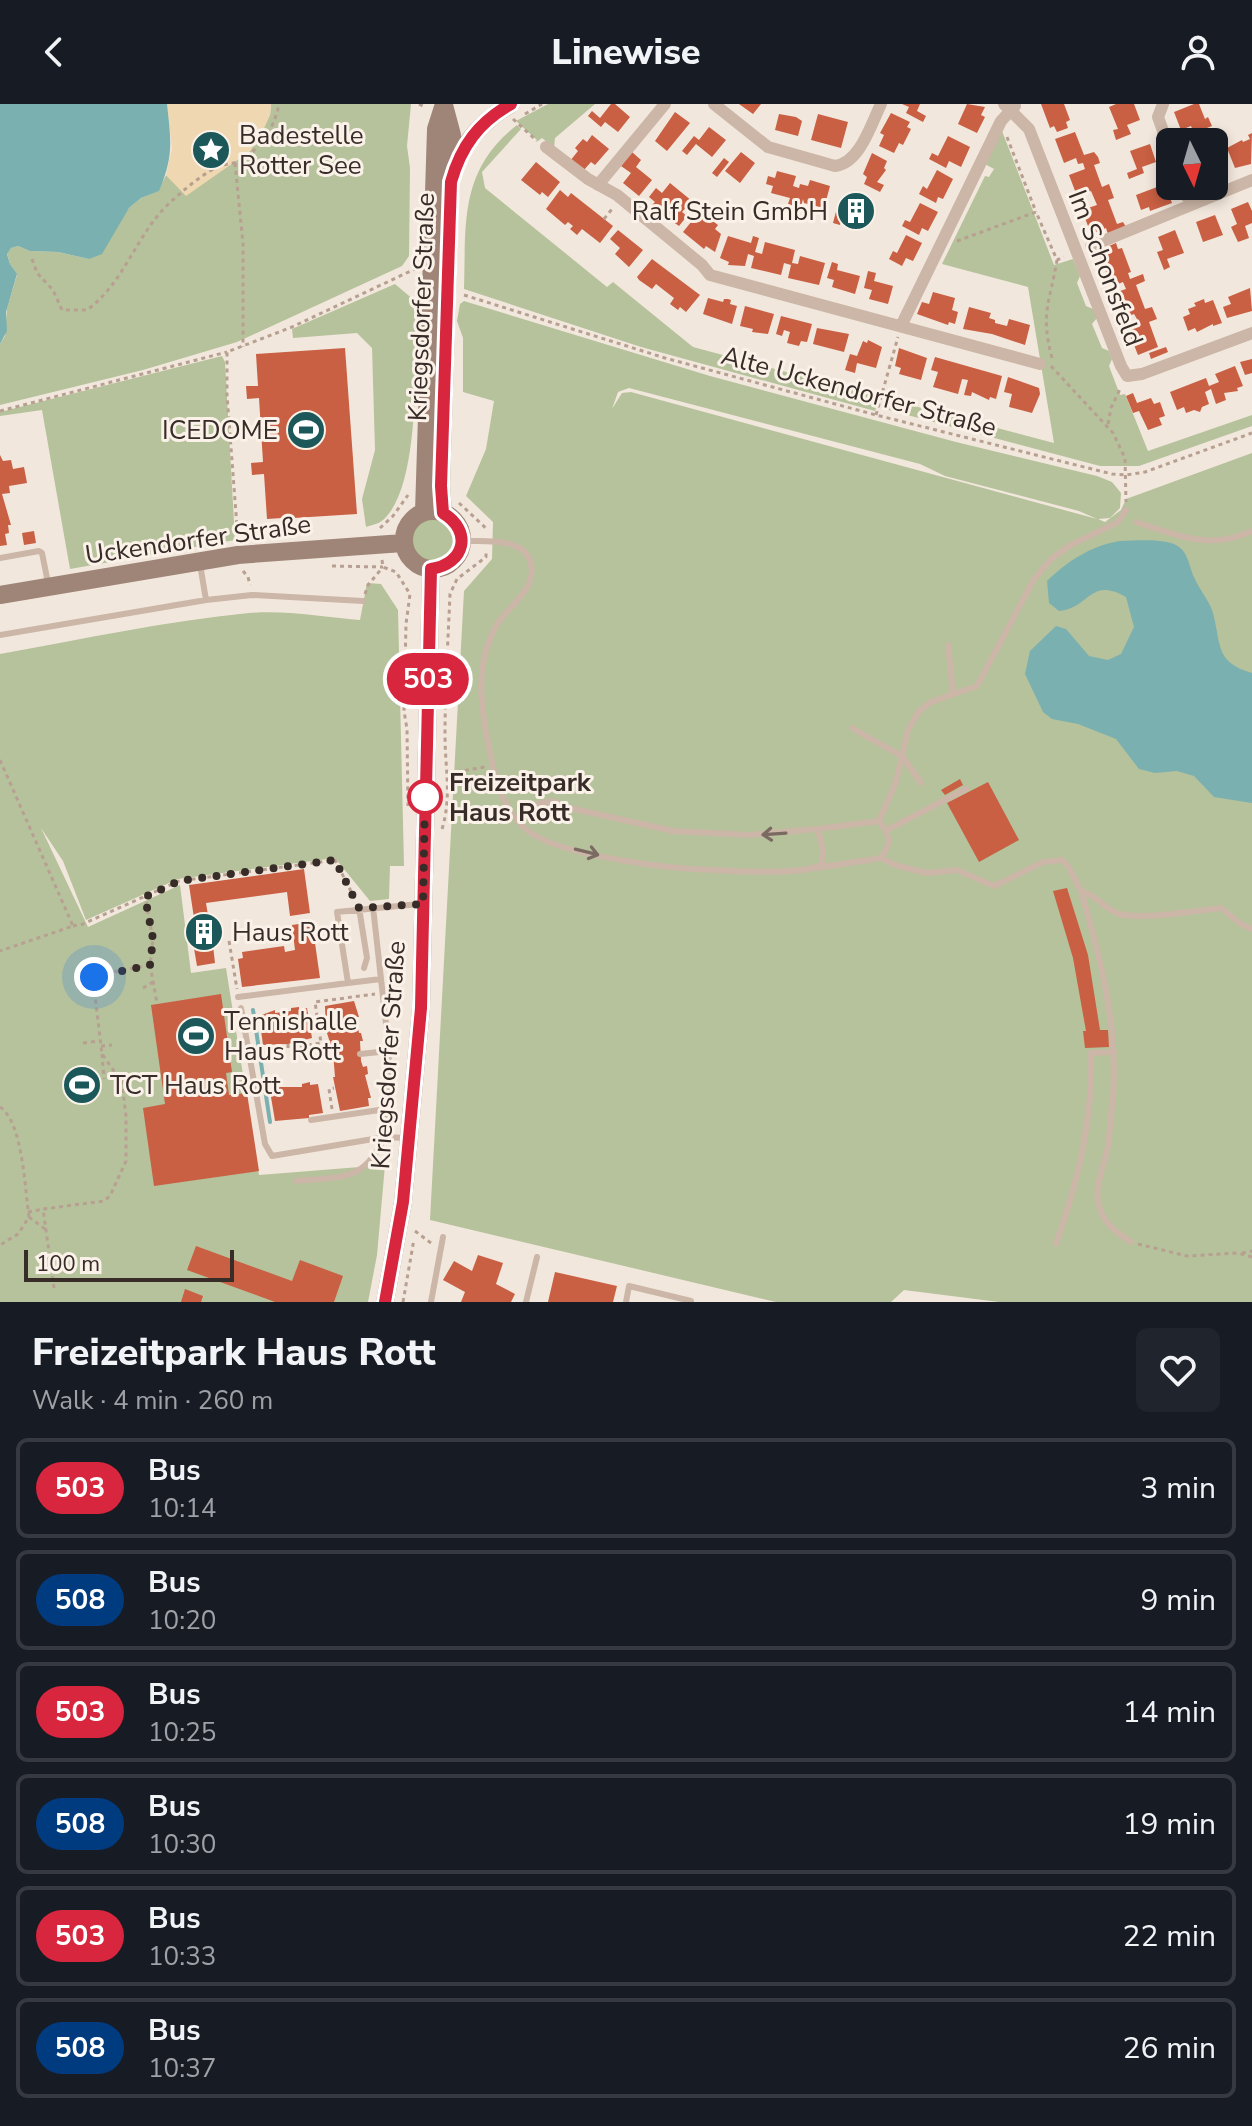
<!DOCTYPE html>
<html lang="en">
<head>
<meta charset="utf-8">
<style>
  body { margin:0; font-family:"Nunito Sans",sans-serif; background:#20242c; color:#f1f3f6; height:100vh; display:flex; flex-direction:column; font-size:30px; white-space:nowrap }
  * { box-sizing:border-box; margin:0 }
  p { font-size:26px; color:#9ea1a6 }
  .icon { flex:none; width:44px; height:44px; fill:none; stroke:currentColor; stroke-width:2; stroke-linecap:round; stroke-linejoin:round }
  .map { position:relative; height:1198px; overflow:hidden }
  .details { display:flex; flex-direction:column; background:#171b24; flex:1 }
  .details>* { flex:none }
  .badge { padding:0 16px; border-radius:26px; font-size:28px; line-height:52px }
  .needle { width:52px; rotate:175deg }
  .buttons { position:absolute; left:1156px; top:24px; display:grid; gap:16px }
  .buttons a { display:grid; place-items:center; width:72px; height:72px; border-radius:12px; background:#171b24; box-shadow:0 4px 12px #0003; font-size:40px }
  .scale { position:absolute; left:24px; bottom:20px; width:210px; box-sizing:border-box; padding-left:8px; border:4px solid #372c28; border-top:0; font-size:22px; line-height:28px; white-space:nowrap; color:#372c28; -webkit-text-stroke:6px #faf1e8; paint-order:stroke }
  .you { position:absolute; width:40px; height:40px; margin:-20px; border:6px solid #fff; border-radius:50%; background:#1a73e8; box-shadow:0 0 0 12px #1a73e833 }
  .map>.badge { position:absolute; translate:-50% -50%; box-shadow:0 0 0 4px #fff }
  .round { display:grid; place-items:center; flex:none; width:84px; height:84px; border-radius:12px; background:#20242c }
  .headline { display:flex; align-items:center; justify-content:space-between; height:136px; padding:0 32px }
  h1 { font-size:38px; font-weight:800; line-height:60px }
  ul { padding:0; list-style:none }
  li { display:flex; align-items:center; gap:24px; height:100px; margin:0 16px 12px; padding:0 16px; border:4px solid #363941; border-radius:12px }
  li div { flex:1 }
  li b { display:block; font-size:30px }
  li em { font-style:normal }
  li .badge { min-width:88px; font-weight:700; text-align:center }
  header { display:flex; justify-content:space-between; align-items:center; height:104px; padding:0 32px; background:#171b24; font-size:36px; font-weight:800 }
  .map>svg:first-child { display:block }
</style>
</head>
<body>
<header><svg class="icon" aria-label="back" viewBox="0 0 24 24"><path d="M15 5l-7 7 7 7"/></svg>Linewise<svg class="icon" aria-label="person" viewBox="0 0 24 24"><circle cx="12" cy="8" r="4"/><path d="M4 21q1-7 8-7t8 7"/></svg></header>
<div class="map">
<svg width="1252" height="1198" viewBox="0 0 1252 1198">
  <rect width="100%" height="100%" fill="#f2e7dc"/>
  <path fill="#b6c29b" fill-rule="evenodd" d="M271 0H411L407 42 410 64 409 152 402 162 237 238 143 266 0 301V240L5 232 7 204 17 171 10 160 7 149 11 144 18 142 30 147 58 148 89 155 129 104 141 94 158 87 166 71 186 91 250 47 270 11Z
    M548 0H595L555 34 554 44 542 34 538 37 516 17Z
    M517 21 521 25 482 68 485 84 607 183 613 178 693 243 879 293 875 307 641 243 464 185C466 119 459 66 517 21Z
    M1002 27 1054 161 1073 155 1080 172 1077 179 1086 202 1093 205 1097 214 1092 220 1102 244 1109 247 1112 255 1109 262 1120 291 1125 290 1148 347 1252 311V322L1139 362H1100L881 304 884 294 1054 339 1028 183 942 160 985 72 989 73 994 65 985 60Z
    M395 180 415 197C415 247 422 382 383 416 379 420 371 421 366 423L362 395 375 346 372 244 357 229 293 234 292 225Z
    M464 197 710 272 956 338 1097 372 1112 378 1121 389 1120 404 1110 414 1098 415 1105 418 1121 406 1126 395 1252 349V1198H999L904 1186 891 1198H776L430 1116 464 487 492 455 493 418 466 392 486 345 494 297 463 288V234L457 217 460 200ZM629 284 920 360 945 372 1079 407 1097 415 631 288 622 289 612 305 618 288Z
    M222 252 225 258 235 436 70 465 42 306 0 312V308Z
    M412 436a21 21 0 1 1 42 0a21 21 0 1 1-42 0Z
    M367 479 381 480 398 506 404 762H390L389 795 370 797 335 754 178 775 86 816 63 757 41 724 88 823 180 781 191 869 226 864 259 1071 385 1061 377 1151 368 1198H0V550C83 535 166 517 249 509 286 506 324 513 360 516Z"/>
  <path fill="#efd7b1" d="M167 0H271L270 11 262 29 250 47 186 92 166 71 172 44Z"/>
  <path fill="#7ab0b0" d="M0 0H167C171 37 174 52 159 87L141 94 129 104 102 150 89 155 58 148 30 147 18 142 11 144 7 150 10 160 17 170 6 208 7 227 0 240Z
    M1120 437C1137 437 1160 434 1176 441 1188 447 1189 462 1194 473 1199 485 1208 495 1212 506 1222 538 1213 558 1252 569V699L1214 693 1194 672 1177 667 1155 669 1139 665 1116 635 1078 620 1052 615 1043 608 1025 570 1030 547 1056 522 1066 525 1089 552 1108 556 1121 550 1134 523 1126 493C1090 472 1090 504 1059 507L1049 499 1047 477C1068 457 1090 442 1120 437Z"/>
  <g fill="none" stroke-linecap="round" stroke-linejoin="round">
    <path stroke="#7ab0b0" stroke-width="4" d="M253 906 270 1018"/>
  </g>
  <path fill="#c95f43" d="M611 0H615L630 13 618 28 605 18 601 23 588 12 592 7 600 14Z
    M739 0H761L753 10Z
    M902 0H920L917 7 926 12 923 18 906 9 909 3Z
    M967 0 985 3 981 11 985 13 977 29 958 20Z
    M1041 0H1064L1070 16 1066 18 1068 24 1057 28 1054 22 1050 24Z
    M1116 0H1134L1140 16 1127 21 1131 30 1116 36 1113 26 1118 25 1109 3Z
    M1194 0H1199L1205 15 1208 13 1212 22 1194 29 1191 22 1181 26 1174 8Z
    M675 8 690 19 667 47 655 37Z
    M891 9 910 18 907 23 911 25 903 41 899 39 894 49 879 42 884 31 880 29Z
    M779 10 796 13 802 17 798 32 775 26Z
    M818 10 848 18 841 44 811 36Z
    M709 23 726 36 712 53 696 40 687 51 682 47 694 32 699 36Z
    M1075 28 1084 51 1094 48 1098 53 1100 59 1094 61 1102 83 1109 80 1114 94 1108 96 1117 120 1123 118 1126 123 1108 130 1106 124 1091 130 1082 106 1097 101 1091 87 1077 92 1069 71 1085 65 1083 59 1078 60 1076 54 1064 59 1055 35Z
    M1252 29 1251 60 1235 64 1227 44 1242 36 1243 38 1250 35 1248 31Z
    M592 31 609 45 595 61 591 58 583 67 570 57 578 47 575 44 583 35 587 38Z
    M948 32 970 43 961 63 949 57 946 64 929 55 932 49 938 52Z
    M1150 40 1156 58 1142 63 1144 69 1129 75 1127 69 1137 65 1130 47Z
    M1214 46 1224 70 1214 74Z
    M632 48 641 56 636 63 652 76 639 92 623 79 631 69 621 62Z
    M741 48 755 59 740 79 725 67Z
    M872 49 887 57 884 64 886 66 877 78 884 81 880 88 864 80 867 73 863 70Z
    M724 54 729 58 717 73 712 69Z
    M536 58 560 78 548 93 542 88 540 91 521 76Z
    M937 66 953 75 943 95 938 93 936 99 919 90 923 82 927 85Z
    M777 67 796 72 793 82 799 84 800 80 808 82 810 76 830 82 824 104 804 99 803 95 800 106 794 104V102L788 100 790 94 771 89 773 82 766 80 768 72 775 74Z
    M670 79 692 97 682 108 687 112 679 122 651 102 655 98 649 93 656 84 662 89Z
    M1165 80 1172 99 1150 107 1149 103 1141 106 1136 91Z
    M560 86 568 93 571 89 613 122 600 139 582 125 577 131 570 125 573 122 568 118 565 121 546 105Z
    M846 94 870 100 866 123 841 117 840 121 833 119 838 100 844 102Z
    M1248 98 1252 107V119L1245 122 1249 134 1238 138 1231 123 1237 120 1231 105Z
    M920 99 938 108 928 127 922 124 919 131 902 122 905 116 910 118Z
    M700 107 718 121 715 125 721 130 715 148 706 142 704 145 683 128Z
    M1215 111 1223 131 1203 138 1196 118Z
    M618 126 643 146 629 163 615 150 620 144 610 135Z
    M1175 126 1184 149 1167 155 1170 163 1164 166 1157 148 1163 146 1158 133Z
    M906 131 922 139 913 157 906 154 902 162 889 155 893 147 897 149Z
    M728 132 751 139 753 132 759 134 755 148 762 150 765 138 795 146 792 159 798 160 800 152 825 159 819 181 788 174 791 161 784 159 781 171 751 164 754 152 748 150 745 162 728 161 729 158 720 154Z
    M1116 139 1118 145 1122 144 1131 168 1128 169 1130 175 1143 170 1145 177 1136 181 1145 205 1152 203 1157 215 1149 218 1158 243 1138 251 1128 226 1139 222 1137 215 1134 210 1124 214 1114 189 1126 185 1123 178 1118 180 1116 174 1109 176 1100 152 1106 150 1104 144Z
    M652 155 700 191 686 208 680 203 678 206 670 200 674 194 656 180 652 185 639 176 637 173Z
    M832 158 838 160 837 166 860 172 855 190 832 183 834 176 827 174Z
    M868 167 876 169 874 177 893 182 888 200 869 195 872 186 864 184Z
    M1250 184 1252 207 1227 214 1223 203 1231 200 1228 193Z
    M933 188 955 194 952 206 958 208 955 220 949 218 948 221 917 210 922 198 929 200Z
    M708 194 723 198 724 195H728L731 196 730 200 737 202 732 220 703 210Z
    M1204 195 1205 199 1213 196 1222 219 1213 222V220L1197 228 1195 224 1188 227 1183 213 1190 210 1188 205 1196 202 1194 199Z
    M745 202 774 210 768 230 752 228 753 225 740 222Z
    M969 203 991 209 989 214 995 216V219L1007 222 1009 215 1030 221 1025 241 992 230 963 225Z
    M781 212 812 220 807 238 801 237 799 242 787 239 790 228 784 226 782 232 776 230Z
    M817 224 849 230 844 248 813 240Z
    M868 236 882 243 876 264 857 259 855 269 845 266 850 250 857 252 863 237 867 239Z
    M1166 243 1168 248 1151 255 1149 249Z
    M345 244 357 410 294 414V420H289L282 421V414L267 415 264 370 252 371 251 359 263 358 259 294 247 295 246 282H258L256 250Z
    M899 244 927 254 921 276 899 270 901 264 895 262Z
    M935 253 1002 272 996 295 990 293 989 296 972 288 971 292 964 291 968 276 962 275 958 290 933 283 938 268 931 266Z
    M1252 255V269L1245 271 1240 258Z
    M1235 262 1243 282 1237 284 1238 287 1224 289 1226 296 1216 300 1211 285 1205 288 1209 300 1202 303 1200 308 1194 306 1186 309 1184 303 1177 306 1170 288 1206 274 1209 282 1219 278 1215 270Z
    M1008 273 1039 284 1040 290 1032 309 1009 303 1012 290 1004 288Z
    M1133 289 1137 299 1151 294 1154 300 1160 298 1165 312 1159 314 1162 321 1148 326 1139 307 1133 309 1126 292Z
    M0 351 3 357 11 356 13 365 24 363 27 379 9 382 10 389 2 390 11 421H8L9 429 5 430 7 441 0 442Z
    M34 427 36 439 24 441 22 429Z
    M960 675 963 681 945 691 941 686Z
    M988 678 1019 736 979 758 947 699Z
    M304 765 310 809 290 812 287 788 206 799 210 823 217 822 218 832 212 833 215 859 197 862 189 815 194 814 189 781Z
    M1067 784 1088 851 1100 926H1108L1109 943 1085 944 1083 927H1086L1073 854 1053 787Z
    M312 818 320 874 242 883 238 855 243 854 242 848 284 842 285 848 295 846 292 821Z
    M221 890 232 968 226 969 229 991 247 989 259 1067 154 1082 143 1004 165 1000 151 901Z
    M354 897 359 913H356L359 929H361L363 937H360L361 957 363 963 367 962 368 970 365 971 371 994H368L369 1002 340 1007 333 973H335L333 948 326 926 325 902Z
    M299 903V906L307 904 312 934 288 940 263 941 259 912 275 906V909L291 907V904Z
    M310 978V981L318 980 323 1009 309 1011V1014L275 1017 270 987 278 986V983H302V980Z
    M196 1142 292 1177 300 1156 343 1172 334 1198H275L187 1166Z
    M478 1151 503 1159 496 1180 515 1190 511 1198H461L465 1188 443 1176 454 1157 472 1167Z
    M555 1168 617 1182 613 1198H548Z
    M185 1185 203 1192 201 1198H181Z"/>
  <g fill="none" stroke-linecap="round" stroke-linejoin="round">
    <path stroke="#b7a091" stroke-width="3" stroke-dasharray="4 4" stroke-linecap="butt" d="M419 0 425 3
      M525 10 542 0
      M513 15 537 37
      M1007 33 1036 108
      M235 59 243 140V243
      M604 115 612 105
      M957 137 1036 108 1057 156 1064 153
      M32 155 37 169 53 186 62 206H87C126 178 137 126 174 95 187 83 203 70 219 62 225 60 231 60 237 58 259 48 275 23 279 0
      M464 191 665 254 876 311 1112 370 1126 371 1145 368 1252 329
      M1052 254C1040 209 1050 198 1057 156
      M1051 262 1113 329 1125 354 1126 398
      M0 307 227 248
      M876 311 898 233
      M1108 320 1111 304 1121 283
      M459 399 488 426
      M380 424 393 412 408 391
      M238 436 227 291V248L292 223 417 164
      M382 456 383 463 396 468 410 490 406 520 404 607 407 625 408 702
      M332 462 383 463
      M243 467 248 473 250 481
      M365 490 368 481 383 463
      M0 656 73 822 0 847
      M449 669 485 663
      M442 725C452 692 445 665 445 632 445 585 448 537 450 490L457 475 486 453V446
      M73 822 83 820 179 777 335 756 356 797
      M229 837 237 885
      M150 861 157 899
      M143 884 153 878
      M83 939 100 937
      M288 940V944L321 939 315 898 375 890
      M101 942 112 941
      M102 950 104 975
      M0 1003C23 1018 25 1087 29 1113L18 1130 0 1141
      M332 1005 329 985 334 984
      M28 1108 43 1105
      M29 1113 45 1125
      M415 1127 431 1139
      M1138 1140 1187 1152 1238 1149 1252 1153
      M1242 1149 1252 1147
      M54 1184 43 1105 104 1097 110 1092 126 1057V1013L122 978 102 950 93 875 97 871 150 861 153 835 145 793
      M403 1198 414 1135"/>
    <path stroke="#cbb6a7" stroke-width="6" d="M1136 418C1177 431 1211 447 1252 427
      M462 437C483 438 525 432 531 460 536 484 512 500 500 516 494 523 490 535 487 543 477 574 482 608 488 639 494 670 501 705 527 726 558 752 672 765 714 766 736 767 806 772 822 760 824 747 822 737 817 725L749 731 673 727 570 704 553 697 537 700 518 716
      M0 454 39 447 42 449 48 479
      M200 460 206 496
      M0 531 206 496 252 491 363 497
      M948 541 953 590
      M852 624 903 653 921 679
      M879 717 896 678 908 626 919 607 931 598 977 582 1034 475 1051 455 1069 442 1118 418 1126 406
      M887 726 966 685
      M881 754 895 761 927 769 957 766 994 782 1043 758 1062 756 1068 762 1081 787C1097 791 1104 805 1119 810 1142 816 1195 807 1221 804L1241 820 1252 825
      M816 764 881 754C892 740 890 730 879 717L817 725
      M1081 787C1101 855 1118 922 1113 993 1111 1009 1110 1026 1108 1042 1105 1059 1095 1080 1098 1097 1101 1117 1114 1127 1131 1138
      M373 803 389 947 386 1025
      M359 804 367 854 364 864
      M348 879 381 875
      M238 893 348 879 337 808 419 800
      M241 904 265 1040 272 1052 385 1033 406 1034
      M360 950 389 947
      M311 1016 386 1005
      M296 1077C343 1072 362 1079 385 1033
      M1056 1140C1078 1077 1093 1016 1091 949L1114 948
      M431 1198 443 1133
      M526 1198 537 1153
      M626 1198 629 1182 691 1197"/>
    <path stroke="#cbb6a7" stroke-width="12" d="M714 0 768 43 835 62C860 59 871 20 881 0
      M1004 0 1029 25 1121 262 1127 272 1142 270 1252 229
      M1163 0 1158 13 1170 46
      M546 43 588 75 617 91 702 161 710 171 1040 260
      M598 81 665 0
      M1183 82 1187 93 1197 97
      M1091 142 1252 76
      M901 222 1001 17 1015 2"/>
    <path stroke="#9f8578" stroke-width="18" d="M455 63C466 34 485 15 511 0
      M404 436a29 29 0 1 1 58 0a29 29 0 1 1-58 0Z
      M424 408 436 25 444 0
      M443 409 441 382 452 31 444 1
      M0 491 238 451 403 439
      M385 1198 403 1098 421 904 431 465"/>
  </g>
  <defs><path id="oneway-shaft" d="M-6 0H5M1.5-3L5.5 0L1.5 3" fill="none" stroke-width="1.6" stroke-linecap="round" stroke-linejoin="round" transform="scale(2)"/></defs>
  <g stroke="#7a6a61">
    <use href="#oneway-shaft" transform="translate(774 730) rotate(176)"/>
    <use href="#oneway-shaft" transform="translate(587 748) rotate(14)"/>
  </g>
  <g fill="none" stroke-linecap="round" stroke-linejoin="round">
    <defs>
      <path id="line" d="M385 1198 403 1098 421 904 431 465C465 460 473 427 443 409L441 382 451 78C461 42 479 18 511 0"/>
    </defs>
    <use href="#line" stroke="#fff" stroke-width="18"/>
    <use href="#line" stroke="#d7263d" stroke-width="12"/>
    <path stroke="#372c28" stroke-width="8" stroke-dasharray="0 14.4" d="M94 873 150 861 153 835 145 793 179 777 335 756 359 804 423 800 425 693"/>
  </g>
  <defs>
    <symbol id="sight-disc" viewBox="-11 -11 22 22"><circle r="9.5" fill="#1c585a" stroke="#faf1e8"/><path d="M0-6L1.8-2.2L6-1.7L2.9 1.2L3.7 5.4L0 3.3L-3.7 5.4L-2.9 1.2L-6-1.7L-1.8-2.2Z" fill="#fff"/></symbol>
    <symbol id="building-disc" viewBox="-11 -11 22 22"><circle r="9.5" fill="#1c585a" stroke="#faf1e8"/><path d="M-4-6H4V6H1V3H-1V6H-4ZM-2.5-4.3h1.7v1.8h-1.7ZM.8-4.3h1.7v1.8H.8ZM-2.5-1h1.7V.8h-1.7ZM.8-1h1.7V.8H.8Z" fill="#fff"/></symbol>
    <symbol id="stadium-disc" viewBox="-11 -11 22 22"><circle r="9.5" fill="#1c585a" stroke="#faf1e8"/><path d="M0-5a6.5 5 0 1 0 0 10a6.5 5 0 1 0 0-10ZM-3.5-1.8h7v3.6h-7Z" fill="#fff"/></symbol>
  </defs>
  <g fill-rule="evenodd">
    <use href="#sight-disc" x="189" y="24" width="44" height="44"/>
    <use href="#building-disc" x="834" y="85" width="44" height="44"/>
    <use href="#stadium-disc" x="284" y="304" width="44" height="44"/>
    <use href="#building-disc" x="182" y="806" width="44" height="44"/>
    <use href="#stadium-disc" x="174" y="910" width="44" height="44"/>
    <use href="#stadium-disc" x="60" y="959" width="44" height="44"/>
  </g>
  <circle fill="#fff" stroke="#d7263d" stroke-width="4" cx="425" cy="693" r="16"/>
  <g text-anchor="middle" stroke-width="6" stroke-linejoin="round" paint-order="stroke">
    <g font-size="26" fill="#372c28" stroke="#faf1e8" text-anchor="start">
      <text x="239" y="40">Badestelle<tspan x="239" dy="30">Rotter See</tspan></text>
      <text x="828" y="116" text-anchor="end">Ralf Stein GmbH</text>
      <text x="278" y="335" text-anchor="end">ICEDOME</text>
      <text x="232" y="837">Haus Rott</text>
      <text x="224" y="926">Tennishalle<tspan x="224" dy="30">Haus Rott</tspan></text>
      <text x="110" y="990">TCT Haus Rott</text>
    </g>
    <g font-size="26" fill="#372c28" stroke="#faf1e8">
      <text transform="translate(1106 164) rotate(69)" y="9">Im Schonsfeld</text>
      <text transform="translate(421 203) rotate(-88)" y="9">Kriegsdorfer Straße</text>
      <text transform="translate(859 287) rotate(15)" y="9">Alte Uckendorfer Straße</text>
      <text transform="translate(198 435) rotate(-8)" y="9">Uckendorfer Straße</text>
      <text transform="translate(388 951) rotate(-86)" y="9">Kriegsdorfer Straße</text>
    </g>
    <g font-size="26" font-weight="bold" fill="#372c28" stroke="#faf1e8" text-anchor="start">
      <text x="449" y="687">Freizeitpark<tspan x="449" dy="30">Haus Rott</tspan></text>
    </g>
  </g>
</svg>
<div class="buttons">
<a><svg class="needle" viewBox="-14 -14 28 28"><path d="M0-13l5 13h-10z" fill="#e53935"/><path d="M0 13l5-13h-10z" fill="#9ea1a6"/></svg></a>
</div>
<div class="scale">100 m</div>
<div class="you" style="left:94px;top:873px"></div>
<b class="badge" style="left:428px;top:575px;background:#d7263d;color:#fff">503</b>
</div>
<section class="details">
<div class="headline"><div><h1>Freizeitpark Haus Rott</h1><p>Walk · 4 min · 260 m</p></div><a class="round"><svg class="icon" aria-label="heart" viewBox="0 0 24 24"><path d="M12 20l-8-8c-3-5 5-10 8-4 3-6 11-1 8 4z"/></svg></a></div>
<ul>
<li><span class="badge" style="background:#d7263d;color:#fff">503</span><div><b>Bus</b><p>10:14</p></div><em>3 min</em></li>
<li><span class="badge" style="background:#003b80;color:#fff">508</span><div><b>Bus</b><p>10:20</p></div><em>9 min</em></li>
<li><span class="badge" style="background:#d7263d;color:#fff">503</span><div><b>Bus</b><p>10:25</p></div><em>14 min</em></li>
<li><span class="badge" style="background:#003b80;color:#fff">508</span><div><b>Bus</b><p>10:30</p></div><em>19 min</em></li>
<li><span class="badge" style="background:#d7263d;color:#fff">503</span><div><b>Bus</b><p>10:33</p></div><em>22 min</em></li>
<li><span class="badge" style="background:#003b80;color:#fff">508</span><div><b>Bus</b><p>10:37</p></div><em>26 min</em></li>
</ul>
</section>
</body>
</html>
